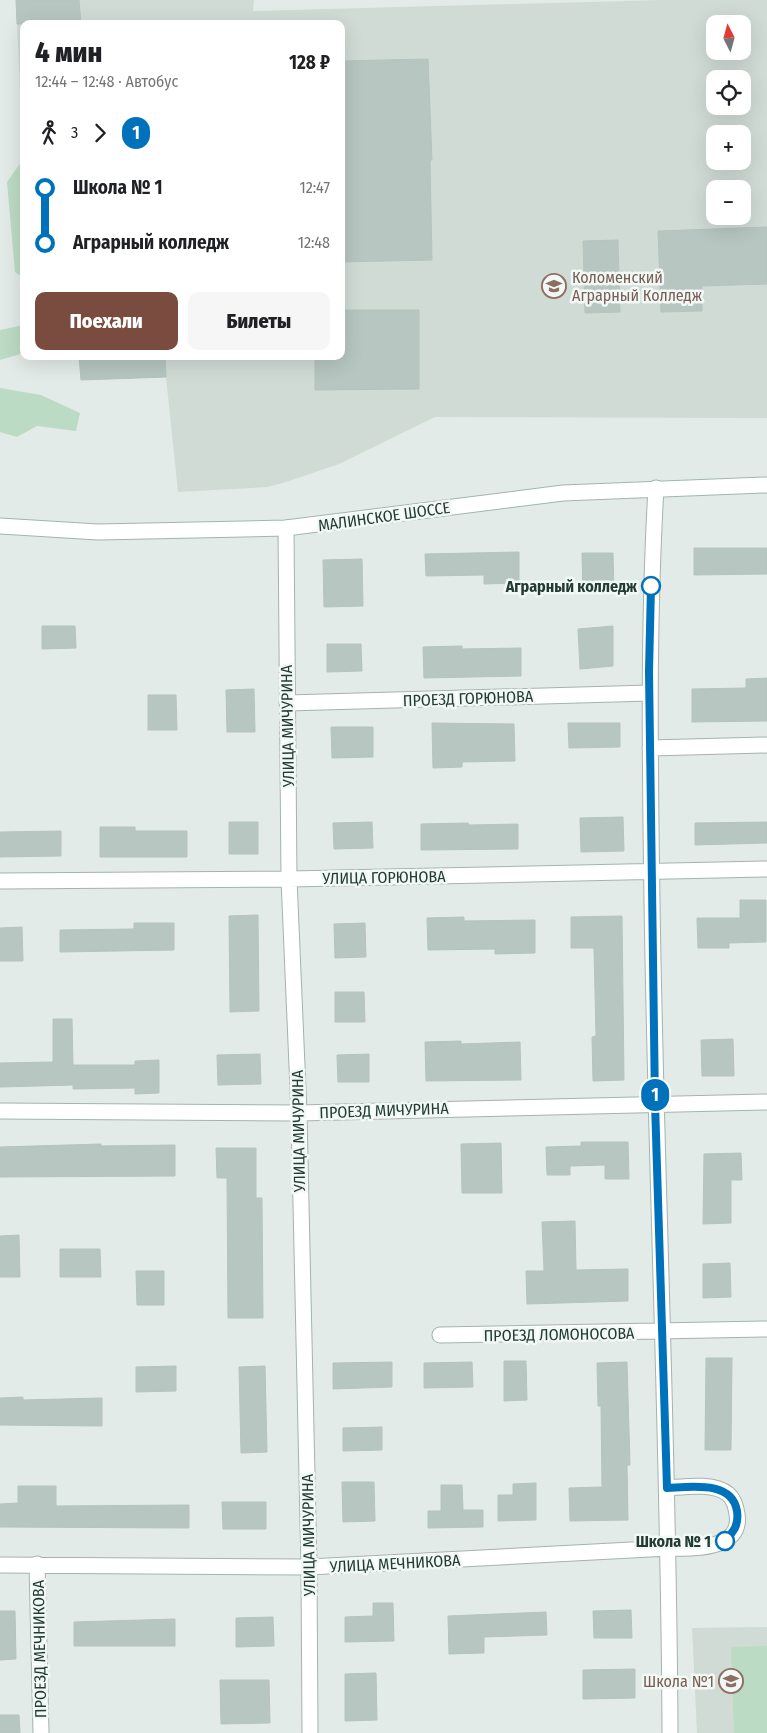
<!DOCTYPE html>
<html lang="ru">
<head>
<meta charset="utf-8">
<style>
  body { margin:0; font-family:"Fira Sans Condensed",sans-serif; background:#f6f6f6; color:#202124; height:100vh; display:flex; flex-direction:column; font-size:19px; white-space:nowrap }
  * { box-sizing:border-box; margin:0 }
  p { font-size:16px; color:#757577 }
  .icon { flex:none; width:28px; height:28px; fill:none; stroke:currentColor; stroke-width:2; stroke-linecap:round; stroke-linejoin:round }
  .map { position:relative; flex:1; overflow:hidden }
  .panel { position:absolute; left:20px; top:20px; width:325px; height:340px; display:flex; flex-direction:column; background:#fff; border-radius:10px; box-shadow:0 5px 20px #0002 }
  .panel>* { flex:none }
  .badge { padding:0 10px; border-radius:16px; font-size:18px; line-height:32px }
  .needle { width:32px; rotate:354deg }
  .controls { position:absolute; left:706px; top:15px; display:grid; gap:10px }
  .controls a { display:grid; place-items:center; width:45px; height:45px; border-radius:10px; background:#fff; box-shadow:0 5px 20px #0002; font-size:25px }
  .map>.badge { position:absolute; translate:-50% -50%; box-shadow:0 0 0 2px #fff }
  .legs { display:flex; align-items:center; gap:8px; height:55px; padding:0 15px; font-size:16px }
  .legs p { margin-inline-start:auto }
  .head { display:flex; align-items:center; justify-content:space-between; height:85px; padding:0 15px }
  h1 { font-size:28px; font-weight:800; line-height:38px }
  .cta { display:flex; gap:10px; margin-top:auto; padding:10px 15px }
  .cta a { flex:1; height:58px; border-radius:10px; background:#7a4c40; color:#fff; font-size:20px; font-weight:800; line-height:58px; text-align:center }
  .cta a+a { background:#f6f6f6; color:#202124 }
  ul { padding:0 15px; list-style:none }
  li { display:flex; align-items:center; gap:18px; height:55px; font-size:19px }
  li i { display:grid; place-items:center; width:8px; height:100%; margin:0 6px; background:currentColor }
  li i::after { content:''; width:12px; height:12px; margin:-6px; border:4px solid; border-radius:50%; background:#fff }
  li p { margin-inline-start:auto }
  li:first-child i { background:linear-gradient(#0000 50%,currentColor 0) }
  li:last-child i { background:linear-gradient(currentColor 50%,#0000 0) }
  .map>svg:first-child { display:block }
</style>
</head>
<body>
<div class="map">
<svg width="767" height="1733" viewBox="0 0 767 1733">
  <rect width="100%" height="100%" fill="#e2ebe7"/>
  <path fill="#d0dbd6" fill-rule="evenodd" d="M16 0H254L253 11 661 0H767V418L435 417 339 464 286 482 268 487 178 492 166 377 81 380 79 356H341V24H24V136H22ZM715 24H742V51H715ZM715 79H742V106H715ZM715 134H742V161H715ZM715 189H742V216H715Z
    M767 1627V1733H697L692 1628Z"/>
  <path fill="#bcdbc4" d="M24 158V278L15 272 7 182Z
    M24 325V353L0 360V330Z
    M0 388 41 395 80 413 76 431 37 426 17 437 0 432Z
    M767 1646V1733H734L731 1647Z"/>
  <path fill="#b7c6c0" stroke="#b5c4be" d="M16 0H79L81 24H17Z
    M428 59 432 160H430L432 260 341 262V61Z
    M767 227V284L702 286V311L661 312 658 231Z
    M618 240 620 312 585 313 583 241Z
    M341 310H419V389L315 390V356H341Z
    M79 356H165L166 377 81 380Z
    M694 548H767V574L694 575Z
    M519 552V583L484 584V575L426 576 425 554Z
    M582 553H613L614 592 583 593Z
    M362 559 363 606 324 607 323 560Z
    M42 626H75L76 648 42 649Z
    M613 626V666L580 669 578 629Z
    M327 644H361L362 671 327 672Z
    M462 646V649L521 648V676L424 678 423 647Z
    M767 678V721L692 722V689L746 688V679Z
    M254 689 255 732H227L226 690Z
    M148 695H176L177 730H148Z
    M432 723 514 724 515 761 462 762V767L433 768Z
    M568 723H620V747L569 748Z
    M331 727H373V757L332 758Z
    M623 817 624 851 581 852 580 818Z
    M229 822H258V854H229Z
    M372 822 373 848 334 849 333 823Z
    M767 822V843L695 845V823Z
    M468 823 469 825 518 824V849L421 850V824Z
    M100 827H135V831H187V857H100Z
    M61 831V856L0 857V832Z
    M740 900H766V942L729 943V948H698L697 918H740Z
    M258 915 259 1011 230 1012 229 916Z
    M622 916 624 1080 593 1081 592 1037 596 1036 594 948H571V917Z
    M464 917V921L535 920V953L495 954V949L428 950 427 918Z
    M134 923H174V950L60 952V930L134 929Z
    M365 923 366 957 335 958 334 924Z
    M22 927 23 961H0V928Z
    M335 992H364L365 1022H335Z
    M53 1019H72L73 1065H135V1061L159 1060V1093L135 1094V1088L73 1089V1085L0 1087V1063L53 1062Z
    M733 1039 734 1076H702L701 1040Z
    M461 1041V1044L520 1042 521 1080 426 1081 425 1042Z
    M260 1054 261 1084 218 1085 217 1055Z
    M369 1054V1082H338L337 1055Z
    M581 1142H628L629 1179H605V1165L570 1166V1175H547L546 1147 581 1146Z
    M501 1143 502 1193H462L461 1144Z
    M101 1144V1146L175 1145V1176L0 1177V1147Z
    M216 1148H256V1198H262L263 1318H228L227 1178H217Z
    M741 1153 742 1180H731V1223L703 1224 704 1154Z
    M575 1221 576 1270 628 1269V1301L527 1304 526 1271H544L542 1222Z
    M19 1235 20 1277H0V1236Z
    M60 1249H100L101 1277H60Z
    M730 1263 731 1297 703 1298V1264Z
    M136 1271H164V1305H137Z
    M706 1358H732L731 1450H705Z
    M504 1361H526L527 1400 504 1401Z
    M392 1362V1387L333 1389V1363Z
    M472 1362 473 1387 424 1388V1363Z
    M627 1362 630 1465H627L628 1520 570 1521 569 1488 602 1487 601 1406H598L597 1363Z
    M176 1366V1391L136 1392V1367Z
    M265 1366 267 1452 241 1453 239 1367Z
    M23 1397V1400L102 1398V1426L0 1425V1398Z
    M382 1427V1450L343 1451V1428Z
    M342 1482H374L375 1521 343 1522Z
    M536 1483V1520L498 1521V1495H513V1484Z
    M441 1485H462L463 1510H483V1527L428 1528V1511H441Z
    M18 1486H56V1506L189 1505V1528L0 1527V1504L18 1503Z
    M222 1502H266V1529H223Z
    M373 1603H393L394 1641 345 1642V1617L373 1616Z
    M631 1610 632 1638H594L593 1611Z
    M0 1611H15L16 1659 0 1660Z
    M546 1612 547 1635 484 1637V1653L449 1654 448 1616Z
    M273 1617 274 1646 236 1647V1618Z
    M175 1619V1646H74V1622Z
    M635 1669V1698L583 1699V1670Z
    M376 1673 377 1720 345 1721V1674Z
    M220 1680H269L270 1723 221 1724Z
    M0 1715H19L20 1733H0Z"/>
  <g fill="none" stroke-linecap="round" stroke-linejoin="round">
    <defs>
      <path id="street" d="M656 488C648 625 650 763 652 901 656 1178 669 1455 670 1733
        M286 528 289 879 299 1113 309 1567 310 1733
        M287 703 650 693
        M650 748 767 745
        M0 881 289 879 767 869
        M0 1111 299 1113 767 1102
        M440 1335 767 1329
        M37 1564 41 1733
        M0 1565 309 1567 669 1548C692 1549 743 1550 737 1514 736 1507 734 1499 728 1494 713 1482 684 1487 667 1488"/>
      <path id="secondary" d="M0 526 98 532 286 528 563 493 767 485"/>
    </defs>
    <use href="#street" stroke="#a5b3ae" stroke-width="17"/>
    <use href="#secondary" stroke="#a1b6ae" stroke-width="17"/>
    <use href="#street" stroke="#fff" stroke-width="15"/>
    <use href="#secondary" stroke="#fff" stroke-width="15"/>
  </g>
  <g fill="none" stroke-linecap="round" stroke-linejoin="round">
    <defs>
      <path id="line-1" d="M651 586 649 671 655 1103 667 1488C690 1487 732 1480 737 1511 739 1525 734 1531 725 1541"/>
    </defs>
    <use href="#line-1" stroke="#fff" stroke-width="11"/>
    <use href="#line-1" stroke="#0072bc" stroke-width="8"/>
  </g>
  <defs>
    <symbol id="university-ring" viewBox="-11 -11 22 22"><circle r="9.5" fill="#f2f8f5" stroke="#8d6e63" stroke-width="1.5"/><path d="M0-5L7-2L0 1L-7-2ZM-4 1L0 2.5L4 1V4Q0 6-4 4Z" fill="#8d6e63"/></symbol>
    <symbol id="school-ring" viewBox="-11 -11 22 22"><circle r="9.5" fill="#f2f8f5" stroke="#8d6e63" stroke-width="1.5"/><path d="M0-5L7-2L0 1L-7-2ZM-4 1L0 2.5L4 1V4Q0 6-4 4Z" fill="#8d6e63"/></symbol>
  </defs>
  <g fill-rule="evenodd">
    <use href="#university-ring" x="540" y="272" width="28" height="28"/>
    <use href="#school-ring" x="717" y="1667" width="28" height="28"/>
  </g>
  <g fill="#fff" stroke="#0072bc" stroke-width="2.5">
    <circle cx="651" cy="586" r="9"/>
    <circle cx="725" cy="1541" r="9"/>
  </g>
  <g text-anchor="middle" stroke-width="5" stroke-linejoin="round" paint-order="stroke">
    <g font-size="16" fill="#785e54" stroke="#f2f8f5" text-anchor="start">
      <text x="572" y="283">Коломенский<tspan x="572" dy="18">Аграрный Колледж</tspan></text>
      <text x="714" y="1687" text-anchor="end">Школа №1</text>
    </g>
    <g font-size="16" fill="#233b34" stroke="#f2f8f5">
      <text transform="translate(384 516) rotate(-8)" y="6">МАЛИНСКОЕ ШОССЕ</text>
      <text transform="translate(468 698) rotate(-2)" y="6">ПРОЕЗД ГОРЮНОВА</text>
      <text transform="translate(287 726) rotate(-91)" y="6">УЛИЦА МИЧУРИНА</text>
      <text transform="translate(384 877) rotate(-1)" y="6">УЛИЦА ГОРЮНОВА</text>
      <text transform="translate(384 1110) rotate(-2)" y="6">ПРОЕЗД МИЧУРИНА</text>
      <text transform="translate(298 1131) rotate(-91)" y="6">УЛИЦА МИЧУРИНА</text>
      <text transform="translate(559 1334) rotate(-1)" y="6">ПРОЕЗД ЛОМОНОСОВА</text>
      <text transform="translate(308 1535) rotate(-91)" y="6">УЛИЦА МИЧУРИНА</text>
      <text transform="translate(395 1563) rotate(-3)" y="6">УЛИЦА МЕЧНИКОВА</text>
      <text transform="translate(39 1649) rotate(-91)" y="6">ПРОЕЗД МЕЧНИКОВА</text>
    </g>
    <g font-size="16" font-weight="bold" fill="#233b34" stroke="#f2f8f5" text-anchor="end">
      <text x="637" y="592">Аграрный колледж</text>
      <text x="711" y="1547">Школа № 1</text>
    </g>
  </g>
</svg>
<div class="controls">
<a><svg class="needle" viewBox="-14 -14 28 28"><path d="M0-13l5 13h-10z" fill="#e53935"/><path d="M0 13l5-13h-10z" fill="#757577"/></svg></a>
<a><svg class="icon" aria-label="locate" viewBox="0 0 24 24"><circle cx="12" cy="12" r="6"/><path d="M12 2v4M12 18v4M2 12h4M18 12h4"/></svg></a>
<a>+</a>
<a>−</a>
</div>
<b class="badge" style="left:655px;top:1095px;background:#0072bc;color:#fff">1</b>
<section class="panel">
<div class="head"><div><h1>4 мин</h1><p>12:44 – 12:48 · Автобус</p></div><b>128 ₽</b></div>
<div class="legs"><svg class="icon" aria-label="walk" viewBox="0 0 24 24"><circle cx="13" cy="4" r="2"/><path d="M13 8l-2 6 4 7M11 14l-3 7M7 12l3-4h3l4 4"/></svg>3<svg class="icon" aria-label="forward" viewBox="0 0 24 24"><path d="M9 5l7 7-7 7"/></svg><b class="badge" style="background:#0072bc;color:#fff">1</b></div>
<ul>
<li><i style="color:#0072bc"></i><b>Школа № 1</b><p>12:47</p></li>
<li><i style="color:#0072bc"></i><b>Аграрный колледж</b><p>12:48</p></li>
</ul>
<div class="cta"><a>Поехали</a><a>Билеты</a></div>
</section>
</div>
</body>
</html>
